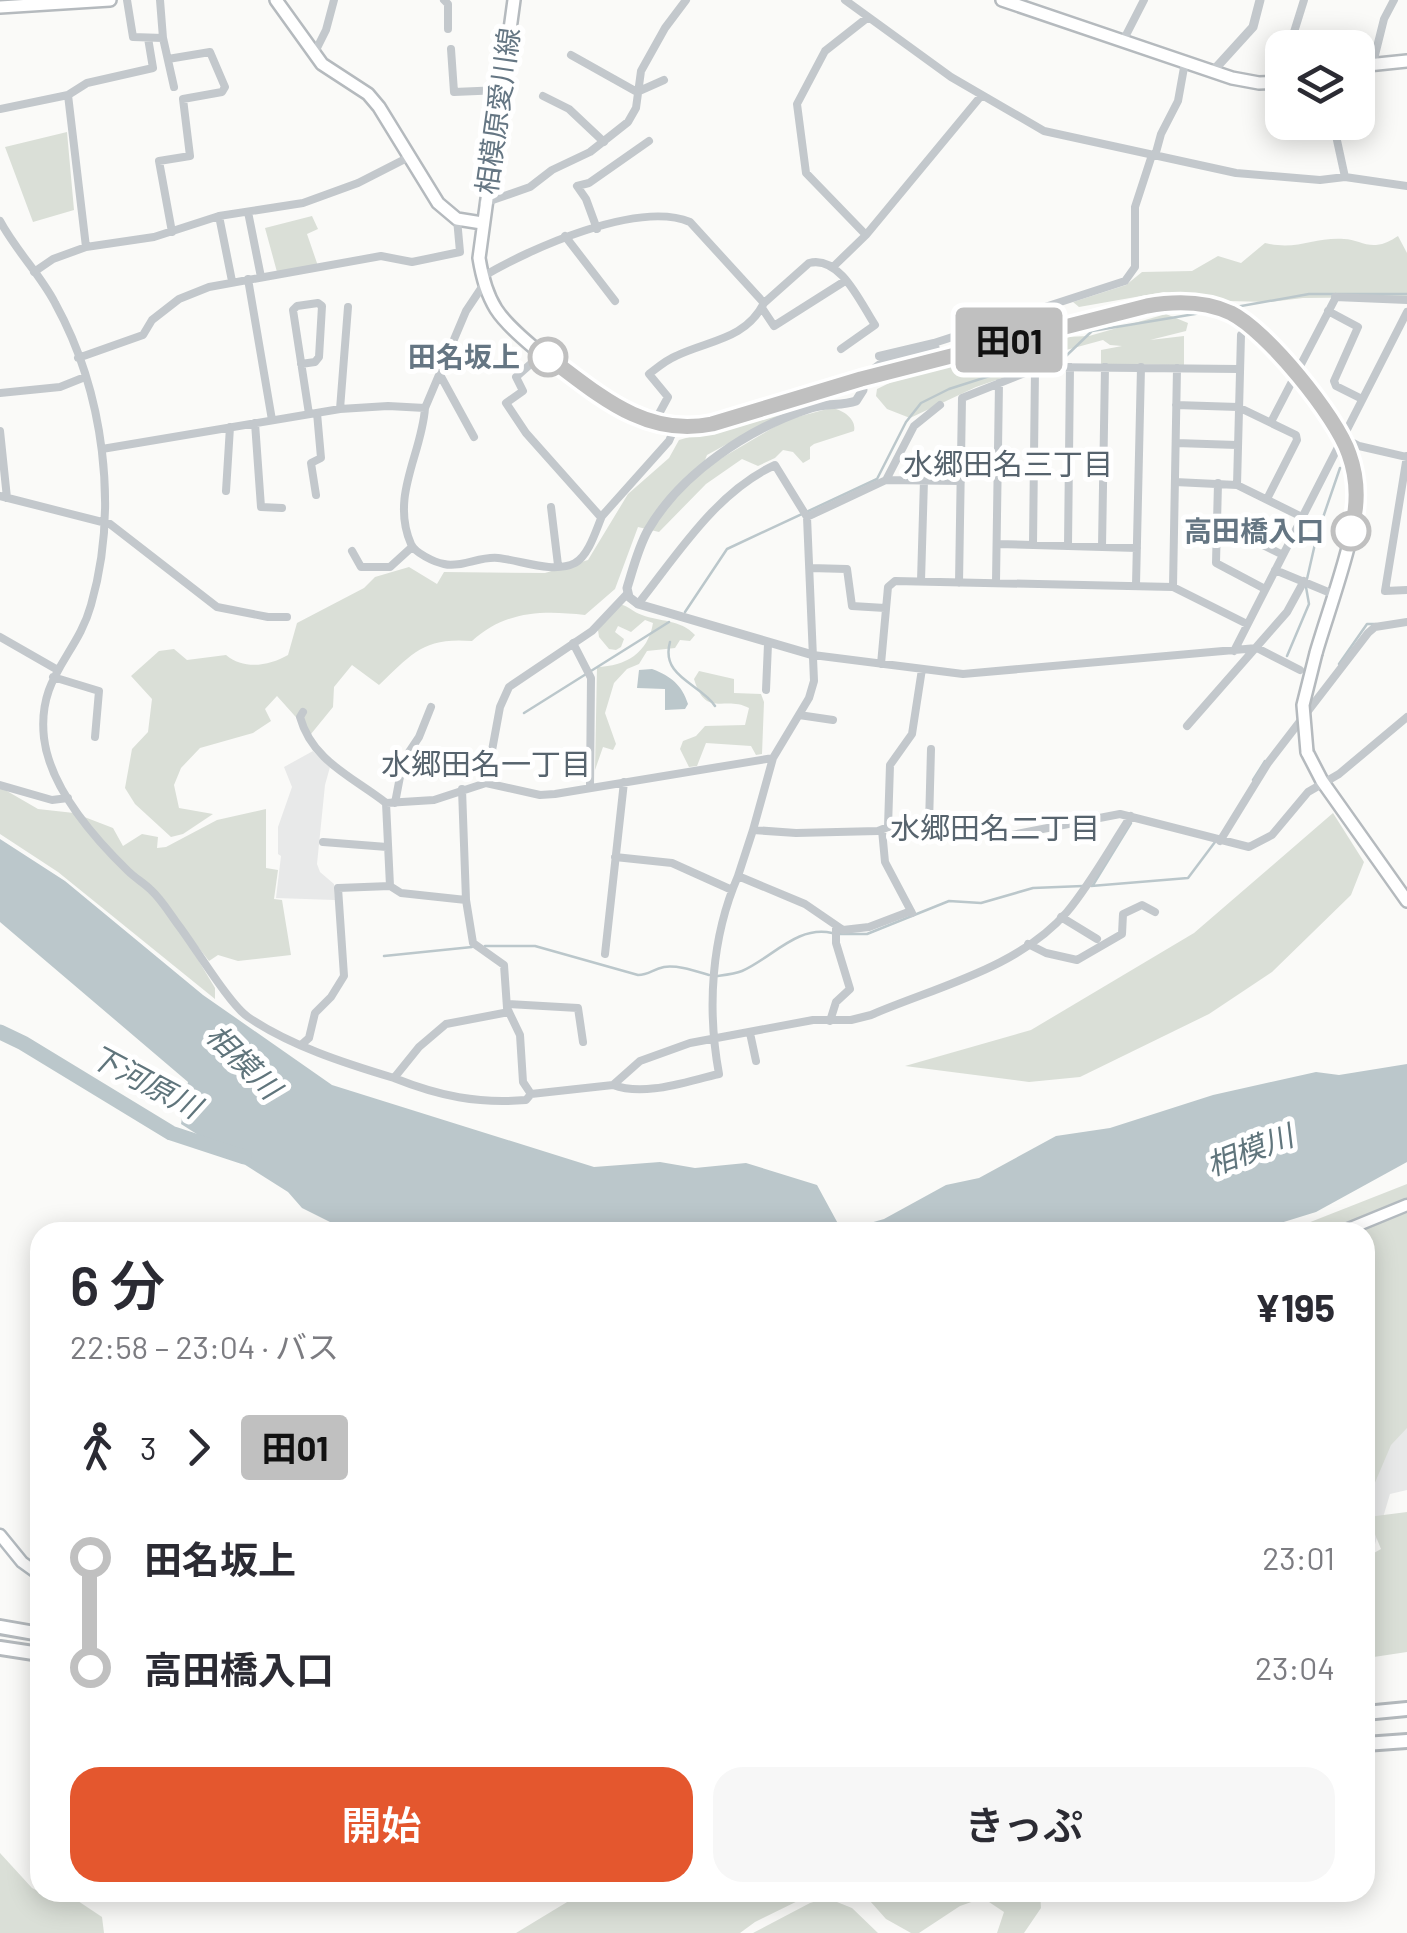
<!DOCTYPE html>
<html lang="ja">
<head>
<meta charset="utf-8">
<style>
  body { margin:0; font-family:Barlow,"Noto Sans JP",sans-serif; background:#f7f7f7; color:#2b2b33; height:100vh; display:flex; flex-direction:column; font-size:38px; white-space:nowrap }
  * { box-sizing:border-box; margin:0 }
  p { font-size:32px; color:#7c7c81 }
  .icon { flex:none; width:55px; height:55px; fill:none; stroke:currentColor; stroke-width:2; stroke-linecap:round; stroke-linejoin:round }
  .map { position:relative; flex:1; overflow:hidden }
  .drawer { position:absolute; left:30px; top:1222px; width:1345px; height:680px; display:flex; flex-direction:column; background:#fff; border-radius:30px; box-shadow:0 5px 25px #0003 }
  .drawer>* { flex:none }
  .badge { padding:0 20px; border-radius:8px; font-size:35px; line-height:65px }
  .fabs { position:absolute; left:1265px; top:30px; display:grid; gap:20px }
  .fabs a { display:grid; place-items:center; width:110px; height:110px; border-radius:20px; background:#fff; box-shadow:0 5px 25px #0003; font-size:50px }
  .map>.badge { position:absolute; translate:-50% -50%; box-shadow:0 0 0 5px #fff }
  .legs { display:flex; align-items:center; gap:15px; height:110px; padding:0 40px; font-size:32px }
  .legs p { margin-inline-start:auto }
  .overview { display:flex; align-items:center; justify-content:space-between; height:170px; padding:0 40px }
  h1 { font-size:55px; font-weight:600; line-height:75px }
  .button { display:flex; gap:20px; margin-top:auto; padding:20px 40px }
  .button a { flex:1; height:115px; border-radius:30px; background:#e4572e; color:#fff; font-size:40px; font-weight:600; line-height:115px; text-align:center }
  .button a+a { background:#f7f7f7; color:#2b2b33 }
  ul { padding:0 40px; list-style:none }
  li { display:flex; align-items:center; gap:35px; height:110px; font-size:38px }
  li i { display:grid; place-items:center; width:15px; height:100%; margin:0 12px; background:currentColor }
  li i::after { content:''; width:25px; height:25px; margin:-12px; border:8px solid; border-radius:50%; background:#fff }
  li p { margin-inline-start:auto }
  li:first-child i { background:linear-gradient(#0000 50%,currentColor 0) }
  li:last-child i { background:linear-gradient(currentColor 50%,#0000 0) }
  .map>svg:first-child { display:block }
</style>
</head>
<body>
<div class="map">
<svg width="1407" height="1933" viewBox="0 0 1407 1933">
  <rect width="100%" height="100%" fill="#fafaf8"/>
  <path fill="#e8e9e9" d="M313 751 330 767 325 785 317 864 320 872 334 884 335 900 276 898 281 856 278 854V827L292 787 284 767Z
    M1365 1261 1407 1399V1490L1390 1494 1373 1551 1365 1555Z"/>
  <path fill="#dadfd7" d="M67 132 74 210 33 222 5 147Z
    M312 216 318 229 307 234 318 266 277 272 265 228Z
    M1398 236 1407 253V297L1303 298 1269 302 1227 301 1164 292 1079 307 1073 302 1126 285 1142 272 1192 271 1218 256 1241 263 1265 243C1297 251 1314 237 1344 239 1355 239 1365 246 1376 245 1385 244 1390 241 1398 236Z
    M1166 314 1188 323 1186 331 1150 340 1184 336V365L1101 364V350L1122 346 1110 345 1103 340 1048 355 1028 369 976 387 910 418 887 409 876 396 877 389 906 375 1065 337 1089 336Z
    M831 408C842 409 857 419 854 431L814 444 810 447V459L803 463 793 452 783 450 775 458 758 466 742 459 706 484 659 532 638 527 615 589 585 615C542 610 505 611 472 641 423 637 412 654 379 685L352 665 334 687 333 707 311 734 277 696 265 709 271 721 253 733 200 748 181 768 174 785 179 808 213 814 183 834 171 837 135 804 125 788 132 749 148 732 152 699 131 676 159 651 174 649 187 660 226 655C244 670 269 666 288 655L297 623 364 588 375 577 409 567 437 584 444 572 545 573 588 560 628 494 669 458 679 440 780 411 782 414 707 455 705 460 708 466 786 420Z
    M620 604C630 607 633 612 642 615 660 622 680 619 695 635L690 641 680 640 675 648 647 651 639 664 627 669 614 683 605 713 616 744 613 750 603 747 595 770 597 667C626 666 648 653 653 623L645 620 631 632 618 626 615 632 624 639 621 647 616 650 609 649 599 637 598 630Z
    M699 671 734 679V693L761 694 764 702 762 754 756 755 751 746 706 743 697 766 689 767 680 749 683 741 696 736 705 726 745 725 749 708C724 695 706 719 694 679Z
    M0 787 38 809 74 813 113 828 123 846 142 834 158 837 157 848 166 847 217 820 266 809V868L278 870 274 899 282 900 291 955 238 961 218 955 209 961 164 903 215 988V999L58 872 0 834Z
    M1333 813 1364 862 1351 895 1272 972 1209 1014 1080 1077 1029 1082 905 1066 1031 1030 1194 933Z
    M1407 1184V1428L1391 1445 1374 1485 1365 1488V1232H1285Z
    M1407 1512V1652L1367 1658 1372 1616 1365 1558 1381 1549 1368 1517Z
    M0 1853 32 1888 40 1892 75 1899 102 1917 104 1933H0Z
    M638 1892H813L814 1893 755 1922 740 1933H516L582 1893 632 1895Z
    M836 1893H1040L1041 1908 1024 1933H997L1004 1912 983 1898 960 1906 919 1933H911L886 1919 870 1901Z
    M827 1898 852 1908 878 1933H753L810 1903Z"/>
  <path fill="#bbc7cb" d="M652 669C671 676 682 685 688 704L685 709 665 710V689L637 688 639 670Z
    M0 839 65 881 203 995 332 1085 594 1167 660 1162 695 1168 746 1163 817 1185 842 1231 884 1219 946 1185 979 1178 1056 1136 1110 1128 1213 1095 1316 1072 1339 1075 1407 1064V1162L1316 1212 1251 1232H350L302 1208 288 1192 181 1124 188 1082 0 922Z"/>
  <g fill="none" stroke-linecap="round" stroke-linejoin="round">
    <path stroke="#bbc7cb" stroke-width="2.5" d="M1230 308 1309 294H1407
      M1307 579 1317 535 1340 468
      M685 612 727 549 877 479 906 422 921 403 949 389 1037 361 1066 356 1092 331 1207 312
      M670 642C660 677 701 684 715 706
      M1287 656 1309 604 1306 587
      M1339 664 1367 624H1376
      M524 713 669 622
      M1253 780 1265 761
      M1093 885 1131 823
      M1091 886 1188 878 1215 842
      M840 934H867L949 901 981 903 1033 888 1083 886
      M485 946H535L638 975C649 975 653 969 664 967 678 965 695 971 709 975
      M384 956 472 947
      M717 976C725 975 735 974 742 971 772 958 797 925 832 933"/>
    <path stroke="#bbc7cb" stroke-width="15" d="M0 1032 23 1043 171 1133 244 1157"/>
    <defs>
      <path id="secondary" d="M1341 1232 1407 1205
        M0 1535 22 1562 40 1575"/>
      <path id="primary" d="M276 0 322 64 368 94 379 107 438 203 457 219 482 223
        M514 0 479 258C482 277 486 293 496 309 515 339 609 408 643 420 666 428 688 429 712 424L861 379 1147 306C1175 301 1204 301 1230 313 1261 327 1327 406 1342 437 1350 453 1356 471 1357 489 1359 529 1328 611 1316 653
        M1002 0 1232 78 1259 83 1282 82
        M0 7 110 0
        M1358 66 1407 61
        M1307 752 1322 781 1407 901"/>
      <path id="motorway" d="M0 1627 40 1634
        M0 1648 40 1654
        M1365 1713 1407 1709
        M1365 1744 1407 1741"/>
    </defs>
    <use href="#secondary" stroke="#b3babf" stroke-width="15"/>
    <use href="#primary" stroke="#b5babe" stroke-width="16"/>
    <use href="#motorway" stroke="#b4b9bd" stroke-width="18"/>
    <path stroke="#c3c8cc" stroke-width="8" d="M127 0 133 37 163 38 174 87
      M160 0 163 38
      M444 0 448 4V29
      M845 0 951 77 1044 131 1236 173 1320 180 1345 177 1407 186
      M1123 41 1144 0
      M1289 48 1304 0
      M451 49 454 92 501 90
      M314 54 326 30 334 0
      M571 55 637 92 664 80
      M168 59 210 52 225 87 222 92 183 99 190 156 159 161 172 232
      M1373 63 1384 19 1394 0
      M68 95 86 247
      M543 96 569 109 604 142
      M0 109 68 95 87 83 153 68 148 38
      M1333 122 1345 177
      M1155 156 1161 134 1178 101 1185 62
      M484 203 530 187 552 170 590 152 628 122 636 108 641 71 665 28 686 0
      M248 212 261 277
      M219 216 232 281
      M0 221C16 251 40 274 55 303 104 392 119 508 91 605 77 656 37 676 44 738 50 788 93 837 128 871 135 878 144 883 151 890 162 900 170 914 179 926 195 947 230 1005 248 1017 291 1046 344 1063 394 1078L419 1047 446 1024 509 1012
      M597 229 586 199 577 186 589 183 649 141
      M866 235 806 173 797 104 825 51 867 18
      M565 236 615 301
      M834 266 866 235 981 96
      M34 272 53 259 86 247 154 237 219 216 303 203 358 183 409 157
      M482 277C529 249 638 200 690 222L764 303 809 263C840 255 860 302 875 325L841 349
      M248 279 272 420
      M1335 297 1407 300
      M762 308 774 326 845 281
      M1328 311 1358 327 1334 381 1336 386 1362 399
      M543 353 516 377 523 391 506 403 526 433 599 515 602 516 669 441 675 427
      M879 356 934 343 1125 281 1135 267V207L1152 155
      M78 358 143 335 152 320 179 299 209 287 381 256 412 262 460 252 457 219
      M301 364 315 362 319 357 322 306 318 303 297 306 293 310 309 414
      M439 373 474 437
      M864 376 880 364 936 349 934 343
      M0 393 60 387 85 377
      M1176 405 1238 407 1296 435 1297 440 1267 499
      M425 408C422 454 390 496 411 544 415 553 434 562 444 564 461 568 480 556 498 558 520 560 553 574 575 563 589 555 596 530 602 516
      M340 409 348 307
      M1271 422 1336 297
      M255 423 261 507 282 508
      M654 423 668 397 649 374C657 368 666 360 676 356 709 340 745 340 764 303
      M0 431 7 498
      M1342 437 1359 446 1407 457
      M1176 443 1237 445
      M102 449 340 409 388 406 425 408 466 311 484 284
      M1407 456 1385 591 1407 590
      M886 480 914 426 940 405
      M1175 482 1237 485 1302 517
      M1218 483 1216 563 1265 589
      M1237 485 1241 335
      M226 491 230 427
      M316 495 311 463 321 458 317 413
      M0 496 110 524 217 607 268 617H287
      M551 507 558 565
      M1217 522 1283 555
      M997 544 1137 548
      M1033 545 1035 369
      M1068 546 1070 367
      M1102 547 1105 367
      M352 551 361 567H390L412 547
      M810 568 847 569 852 606 885 608
      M1275 570 1333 594
      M921 581 924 480
      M996 582 999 383
      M959 583 962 398 1040 367 1239 369
      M1136 585 1141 367
      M1173 587 1177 368
      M638 604C677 555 716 492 775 465L807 517
      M0 637 56 669
      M573 643 591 678 590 787
      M1234 651 1407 312
      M813 655 963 674 1257 648 1300 670
      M881 664 888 587 895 581 1173 587 1247 624
      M53 677 99 691 95 737
      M766 690 768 644
      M303 712 300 717C312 761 353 777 386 803L434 800 486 783 540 795 555 794 773 758 809 698 814 681 807 517 886 480 961 481
      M799 715 833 720
      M1187 726 1287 612 1304 581
      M486 783 500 707 509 687 592 631 627 594
      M0 785 52 800 68 798
      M462 789 466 900 473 943 504 965 507 1008 520 1035 523 1082 531 1094 613 1085 640 1061 690 1043 813 1020H851L871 1015C936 987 1019 968 1067 912 1091 883 1110 848 1131 816
      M386 803 390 886 401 893 466 900
      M395 803 403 761 419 737 431 707
      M929 825 931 749
      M888 827 890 765 912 734 922 669
      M753 830 773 758
      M882 830 885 862 912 913
      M1220 841 1268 763 1368 633 1375 627 1407 622
      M323 842 387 847
      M615 857 672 863 732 890
      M911 911 869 927 843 930 805 904 738 876 753 830 796 833 878 831 888 827 929 825 1001 837 1120 814 1249 847 1272 835 1308 792 1339 774 1407 717
      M1061 917 1097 939
      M1028 944 1046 953 1077 960 1122 934 1123 914 1142 905 1155 912
      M605 954 624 782
      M507 1004 578 1008 583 1042
      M830 1021 836 1002 850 989 836 943V928
      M750 1033 756 1061
      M301 1045 309 1038 315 1013 331 997 344 976 338 888 390 886
      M394 1078C439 1096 478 1104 526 1100L531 1094
      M613 1085C645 1097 687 1081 719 1074 707 1009 711 938 738 876"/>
    <path stroke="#c3c8cc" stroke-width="9" d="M1213 71 1253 27 1260 0
      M813 655 638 604 629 597 627 588C633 569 638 548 648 530 681 473 749 428 811 408 826 403 842 406 856 401L863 390 861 379"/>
    <use href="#secondary" stroke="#fff" stroke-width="10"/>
    <use href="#primary" stroke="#fff" stroke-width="11"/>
    <use href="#motorway" stroke="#fff" stroke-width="12"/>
    <defs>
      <path id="primary-bridge" d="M1307 752 1303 705 1316 653"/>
    </defs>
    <use href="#primary-bridge" stroke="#b5babe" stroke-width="16" stroke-linecap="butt"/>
    <use href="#primary-bridge" stroke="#fff" stroke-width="11"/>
  </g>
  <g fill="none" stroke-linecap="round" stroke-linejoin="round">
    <defs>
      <path id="line-1" d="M548 357C598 394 645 438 712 424L861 379 1147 306C1175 301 1205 301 1231 313 1267 331 1336 416 1349 454 1358 479 1358 506 1351 531"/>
    </defs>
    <use href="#line-1" stroke="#fff" stroke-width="22"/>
    <use href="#line-1" stroke="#c0c0c0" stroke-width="15"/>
  </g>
  <g fill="#fff" stroke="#c0c0c0" stroke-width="5">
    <circle cx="548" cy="357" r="18"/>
    <circle cx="1351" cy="531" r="18"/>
  </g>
  <g text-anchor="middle" stroke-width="10" stroke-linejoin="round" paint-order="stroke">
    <g font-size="28" fill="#657683" stroke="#fff">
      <text transform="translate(498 111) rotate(-82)" y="10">相模原愛川線</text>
    </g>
    <g font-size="28" font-weight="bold" fill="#657683" stroke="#fff" text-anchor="end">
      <text x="520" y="367">田名坂上</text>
      <text x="1324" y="541">高田橋入口</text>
    </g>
    <g font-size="30" fill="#57646e" stroke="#fff">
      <text x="1008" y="475">水郷田名三丁目</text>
      <text x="486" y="775">水郷田名一丁目</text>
      <text x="995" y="839">水郷田名二丁目</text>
    </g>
    <g font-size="30" font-style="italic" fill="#60757c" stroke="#fff">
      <text transform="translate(243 1062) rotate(45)" y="10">相模川</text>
      <text transform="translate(145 1082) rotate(28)" y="10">下河原川</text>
      <text transform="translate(1250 1151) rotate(-21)" y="10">相模川</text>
    </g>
  </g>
</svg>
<div class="fabs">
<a><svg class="icon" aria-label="layers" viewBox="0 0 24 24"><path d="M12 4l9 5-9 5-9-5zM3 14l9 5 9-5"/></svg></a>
</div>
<b class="badge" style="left:1009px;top:340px;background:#c0c0c0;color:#111">田01</b>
<section class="drawer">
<div class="overview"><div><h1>6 分</h1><p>22:58 – 23:04 · バス</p></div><b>¥195</b></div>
<div class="legs"><svg class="icon" aria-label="walk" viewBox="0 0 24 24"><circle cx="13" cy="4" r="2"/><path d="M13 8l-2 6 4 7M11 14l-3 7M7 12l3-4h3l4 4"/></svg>3<svg class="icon" aria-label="forward" viewBox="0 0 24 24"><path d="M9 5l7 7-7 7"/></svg><b class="badge" style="background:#c0c0c0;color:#111">田01</b></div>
<ul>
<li><i style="color:#c0c0c0"></i><b>田名坂上</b><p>23:01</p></li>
<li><i style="color:#c0c0c0"></i><b>高田橋入口</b><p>23:04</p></li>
</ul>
<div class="button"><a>開始</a><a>きっぷ</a></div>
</section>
</div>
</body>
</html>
